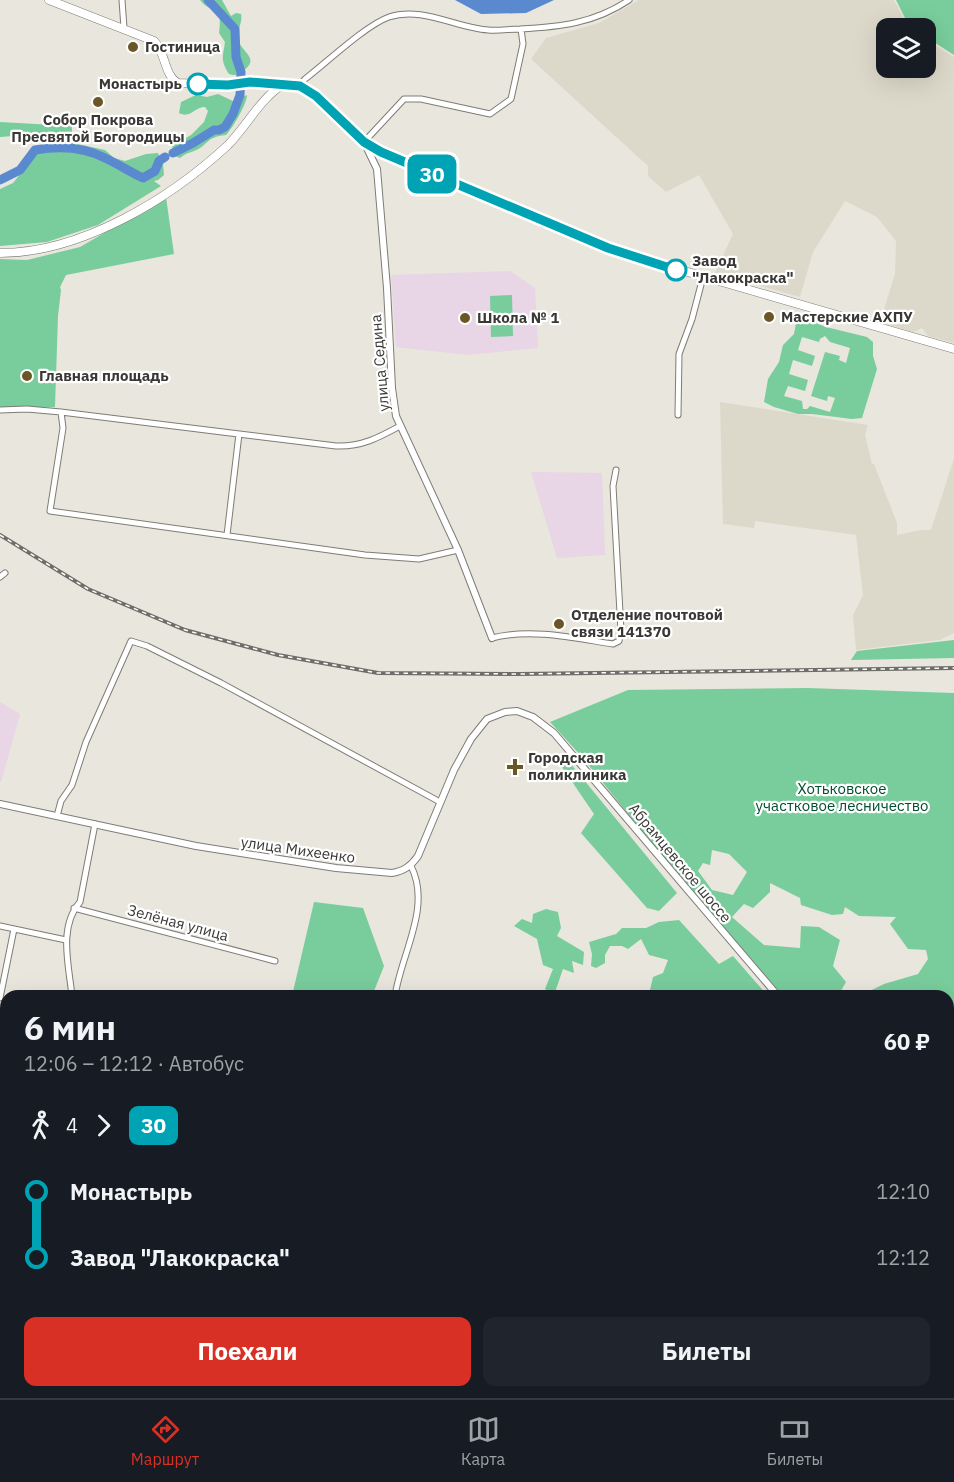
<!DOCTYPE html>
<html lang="ru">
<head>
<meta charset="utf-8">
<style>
  body { margin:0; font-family:"IBM Plex Sans",sans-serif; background:#20242c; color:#f1f3f6; height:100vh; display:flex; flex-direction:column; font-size:22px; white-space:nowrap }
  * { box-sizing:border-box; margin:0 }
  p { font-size:20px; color:#9ea1a6 }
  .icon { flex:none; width:33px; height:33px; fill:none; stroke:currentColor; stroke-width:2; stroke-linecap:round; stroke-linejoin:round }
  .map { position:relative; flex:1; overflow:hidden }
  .panel { position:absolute; left:0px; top:990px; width:954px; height:408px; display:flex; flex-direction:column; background:#171b24; border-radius:18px 18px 0 0; box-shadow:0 6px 24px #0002 }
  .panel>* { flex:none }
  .badge { padding:0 12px; border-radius:9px; font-size:21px; line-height:39px }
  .controls { position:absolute; left:876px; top:18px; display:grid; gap:12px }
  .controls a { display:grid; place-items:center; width:60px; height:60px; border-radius:12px; background:#171b24; box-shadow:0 6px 24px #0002; font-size:30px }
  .map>.badge { position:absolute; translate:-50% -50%; box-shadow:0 0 0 3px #fff }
  .legs { display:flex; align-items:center; gap:9px; height:66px; padding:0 24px; font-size:20px }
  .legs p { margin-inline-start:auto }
  .summary { display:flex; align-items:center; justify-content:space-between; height:102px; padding:0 24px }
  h1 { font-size:33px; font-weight:700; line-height:45px }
  .cta { display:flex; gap:12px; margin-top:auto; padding:12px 24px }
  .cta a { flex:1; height:69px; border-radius:12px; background:#d93025; color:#fff; font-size:24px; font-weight:700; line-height:69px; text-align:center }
  .cta a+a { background:#20242c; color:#f1f3f6 }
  ul { padding:0 24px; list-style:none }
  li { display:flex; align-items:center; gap:21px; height:66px; font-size:22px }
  li i { display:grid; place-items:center; width:9px; height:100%; margin:0 8px; background:currentColor }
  li i::after { content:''; width:15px; height:15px; margin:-8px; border:4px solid; border-radius:50%; background:#171b24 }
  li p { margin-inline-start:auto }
  li:first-child i { background:linear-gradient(#0000 50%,currentColor 0) }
  li:last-child i { background:linear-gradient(currentColor 50%,#0000 0) }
  .dock { display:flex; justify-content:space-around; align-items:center; height:84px; border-top:2px solid #363941; background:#171b24; font-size:16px; color:#9ea1a6 }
  .dock a { display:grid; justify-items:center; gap:3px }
  .dock .active { color:#d93025 }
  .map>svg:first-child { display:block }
</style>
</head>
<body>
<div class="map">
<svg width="954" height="1398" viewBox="0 0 954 1398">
  <rect width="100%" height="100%" fill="#e8e6dd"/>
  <path fill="#ddd9ca" d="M639 0H894L909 28H886V68H926V40L954 57V343L928 336 922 328 913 332 880 322 895 274 896 241 877 217 845 201 813 252 800 297 715 273 733 234 699 175 666 192 648 176V166L531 59 546 38 599 23Z
    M720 402 868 425 865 435 872 464H874L897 523V535L921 530H931L954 458V633L940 640 856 650 853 615 863 595 856 535 755 521 754 528 723 524Z"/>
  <path fill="#e8d5e5" d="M510 271 535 288 538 348 468 355 396 347 391 275Z
    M531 472 602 473 605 555 557 558Z
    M0 702 20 714 1 782H0Z"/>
  <path fill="#79cd9c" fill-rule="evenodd" d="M200 0H222L231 16 236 13 241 14C243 22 237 29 238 38 239 52 262 57 243 71 238 75 235 76 229 74 220 60 223 57 225 42L219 33C223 1 212 16 200 0Z
    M896 0H954V55L926 37V28H910Z
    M218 94 233 101 247 95C247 104 232 129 226 135 205 137 208 146 194 151 188 153 185 154 180 158L175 156 172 146 191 135 204 122 208 111 205 107C194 107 191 119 179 113L181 102 196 95 207 97Z
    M0 122 72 126V132L68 137 57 135 45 138 27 135 0 137Z
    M68 142 105 150 114 158 125 161 146 154 158 153 163 164 164 175 158 180 154 181 161 186 98 225 47 242 0 246V189L13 183 37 153 47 152V147L51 143Z
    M166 197 174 254 66 275 60 287 61 290 58 316 55 407 0 409V259L27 260 80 247Z
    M512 295 513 336 491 337 490 296Z
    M805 319 826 327 867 337 873 342V356L877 369 862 418 852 419 812 414H798L774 407 764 402 768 379 779 362 783 345 794 334 796 323ZM825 336 830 342 850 348 846 363 839 360 840 356 825 352 811 396 827 401 828 396 835 398 830 412 810 406 807 409H803L802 401 784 396 788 386 805 391 808 380 789 374 793 360 812 366 815 356 798 350 802 337 819 342 820 339Z
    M954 640V658L851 660 857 651Z
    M808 688 954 693V1193L948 1186V996H859L884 984 918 974 928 959 926 950 908 949 890 924 896 917 859 916 845 907 843 914 832 915 801 905 800 898 770 883V892L753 908 744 904 732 917 764 945 800 948 801 926 819 927 840 940 833 966 846 982 838 996H783L667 862 582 757 550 722 628 690ZM712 850 729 854 747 872 733 895 712 890 698 871 703 863 710 865Z
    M565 757 677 893 659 911 647 908 581 833 594 814 560 764Z
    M314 902 363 908 384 966 372 996H292Z
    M546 909 558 912 561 928 557 936 584 952 583 965 572 961 574 973 563 969 554 995 545 989 553 969 543 965 537 939 514 926 522 919 532 923 533 914Z
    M679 920 719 964 733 956 768 996H668L650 990 653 977 663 973 668 960 649 955 641 939 628 949 622 946H610L605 955V963L596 968 591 966 592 954 589 942 616 934 622 928H646L659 922Z
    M6 1145V1224L0 1216V1146Z
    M952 1354 954 1356V1398H922L924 1392H948V1357Z
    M440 1392H567L566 1398H423L425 1394 440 1396Z
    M703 1392H775L764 1398H700Z"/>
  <path fill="#5a89d0" d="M455 0H554L526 13 481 14Z"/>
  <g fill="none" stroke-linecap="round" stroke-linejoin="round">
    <path stroke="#5a89d0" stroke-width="9" d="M173 153 193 143 214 130H219L225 127 233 114 240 95 241 72 236 57 235 29 208 0
      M0 180 20 170 35 150C58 146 84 147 105 158 118 164 130 172 143 178L155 171 159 161 165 157
      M174 1398 181 1392"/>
    <defs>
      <path id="minor" d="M122 0 124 28
        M300 85 305 79C326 63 366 25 389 17 422 6 456 28 488 30 498 31 510 29 520 29 560 27 595 23 629 0
        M364 142 404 99H421L490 114 511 99 523 44 521 29
        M0 410 27 409 61 412 336 446C361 447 378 438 400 426
        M61 412 63 428 50 511 365 555 419 559 458 550
        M678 415 679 354 692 319 703 277
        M227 535 239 434
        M0 577 5 573
        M492 638C531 628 574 638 613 644L619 641 621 631 613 486 616 470
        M57 816 61 801 72 785 86 742 131 641 147 646 221 683 440 802
        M74 908 275 961
        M0 926 66 940
        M72 996C69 966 58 927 80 902L95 824
        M395 996C401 954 432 907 411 866
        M0 998 14 929"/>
      <path id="tertiary" d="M364 142 377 169 387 288 392 388 396 416 458 550 492 638
        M0 804 196 846 336 868 392 873C404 871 411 866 418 856L454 770 471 739 487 719 505 712 517 711 533 717 554 733 778 996
        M948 1196 954 1203"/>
      <path id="secondary" d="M49 0 154 41C166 52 164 76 178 83L226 85 250 82 300 85 316 96 364 142 381 152 622 253 954 349
        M0 253C81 253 170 199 228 145 246 127 262 96 284 84"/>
    </defs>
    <use href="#minor" stroke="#7e7c75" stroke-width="7"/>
    <use href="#tertiary" stroke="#7e7c75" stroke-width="8"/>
    <use href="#secondary" stroke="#7e7c75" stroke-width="9"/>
    <use href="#minor" stroke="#fff" stroke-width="5"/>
    <use href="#tertiary" stroke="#fff" stroke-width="6"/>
    <use href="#secondary" stroke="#fff" stroke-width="8"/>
    <defs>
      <path id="rail" d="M0 535 88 589 185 630 278 655 378 673 520 674 954 668"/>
    </defs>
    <use href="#rail" stroke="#6e6d68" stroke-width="4"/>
    <use href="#rail" stroke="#fff" stroke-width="1.5" stroke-dasharray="4.5" stroke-linecap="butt"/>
  </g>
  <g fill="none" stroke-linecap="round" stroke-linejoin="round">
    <defs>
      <path id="line-1" d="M198 84 228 85 250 82 300 86 316 96 364 142 381 152 608 248 676 270"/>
    </defs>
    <use href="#line-1" stroke="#fff" stroke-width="14"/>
    <use href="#line-1" stroke="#00a3b4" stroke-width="9"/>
  </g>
  <g fill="#6a5725" stroke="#fff" stroke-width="2">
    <circle cx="133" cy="47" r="6"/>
    <circle cx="98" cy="102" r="6"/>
    <circle cx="769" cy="317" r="6"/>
    <circle cx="465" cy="318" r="6"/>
    <circle cx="27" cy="376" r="6"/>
    <circle cx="559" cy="624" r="6"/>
    <path d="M512 758h6v6h6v6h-6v6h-6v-6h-6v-6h6z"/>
  </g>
  <g fill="#fff" stroke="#00a3b4" stroke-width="3">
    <circle cx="198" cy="84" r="10"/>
    <circle cx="676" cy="270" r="10"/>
  </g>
  <g text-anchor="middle" stroke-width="4.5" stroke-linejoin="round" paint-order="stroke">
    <g font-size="15" font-weight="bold" fill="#393835" stroke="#fff" text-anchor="start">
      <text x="145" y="52">Гостиница</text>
      <text x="98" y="125" text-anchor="middle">Собор Покрова<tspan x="98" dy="17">Пресвятой Богородицы</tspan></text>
      <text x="781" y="322">Мастерские АХПУ</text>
      <text x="477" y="323">Школа № 1</text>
      <text x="39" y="381">Главная площадь</text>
      <text x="571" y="620">Отделение почтовой<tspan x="571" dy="17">связи 141370</tspan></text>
      <text x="528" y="763">Городская<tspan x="528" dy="17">поликлиника</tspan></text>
    </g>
    <g font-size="15" font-weight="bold" fill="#393835" stroke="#fff" text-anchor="end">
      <text x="182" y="89">Монастырь</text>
      <text x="692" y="266" text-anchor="start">Завод<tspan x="692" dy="17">"Лакокраска"</tspan></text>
    </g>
    <g font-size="15" fill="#393835" stroke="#fff">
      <text transform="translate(380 363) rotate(-95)" y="5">улица Седина</text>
      <text transform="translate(298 850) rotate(8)" y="5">улица Михеенко</text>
      <text transform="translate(680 863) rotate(50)" y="5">Абрамцевское шоссе</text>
      <text transform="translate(178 923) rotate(15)" y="5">Зелёная улица</text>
    </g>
    <g font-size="15" fill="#004f2d" stroke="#fff">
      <text x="842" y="794">Хотьковское<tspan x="842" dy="17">участковое лесничество</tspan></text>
    </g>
  </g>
</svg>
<div class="controls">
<a><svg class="icon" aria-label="layers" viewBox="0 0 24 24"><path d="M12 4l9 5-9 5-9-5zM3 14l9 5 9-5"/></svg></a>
</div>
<b class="badge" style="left:432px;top:174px;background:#00a3b4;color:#fff">30</b>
<section class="panel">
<div class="summary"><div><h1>6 мин</h1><p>12:06 – 12:12 · Автобус</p></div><b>60 ₽</b></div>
<div class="legs"><svg class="icon" aria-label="walk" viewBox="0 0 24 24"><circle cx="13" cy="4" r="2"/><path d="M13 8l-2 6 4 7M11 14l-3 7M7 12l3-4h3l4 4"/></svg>4<svg class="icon" aria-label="forward" viewBox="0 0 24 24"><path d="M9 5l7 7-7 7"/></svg><b class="badge" style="background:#00a3b4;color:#fff">30</b></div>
<ul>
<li><i style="color:#00a3b4"></i><b>Монастырь</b><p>12:10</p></li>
<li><i style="color:#00a3b4"></i><b>Завод &quot;Лакокраска&quot;</b><p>12:12</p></li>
</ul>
<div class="cta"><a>Поехали</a><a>Билеты</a></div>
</section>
</div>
<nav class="dock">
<a class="active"><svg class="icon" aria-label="directions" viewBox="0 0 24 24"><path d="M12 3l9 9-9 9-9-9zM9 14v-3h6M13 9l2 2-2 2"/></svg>Маршрут</a>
<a><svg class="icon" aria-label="map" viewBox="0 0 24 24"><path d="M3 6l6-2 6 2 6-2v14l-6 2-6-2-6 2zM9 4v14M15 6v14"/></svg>Карта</a>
<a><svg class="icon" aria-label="tickets" viewBox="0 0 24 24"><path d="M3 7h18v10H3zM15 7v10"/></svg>Билеты</a>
</nav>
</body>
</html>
